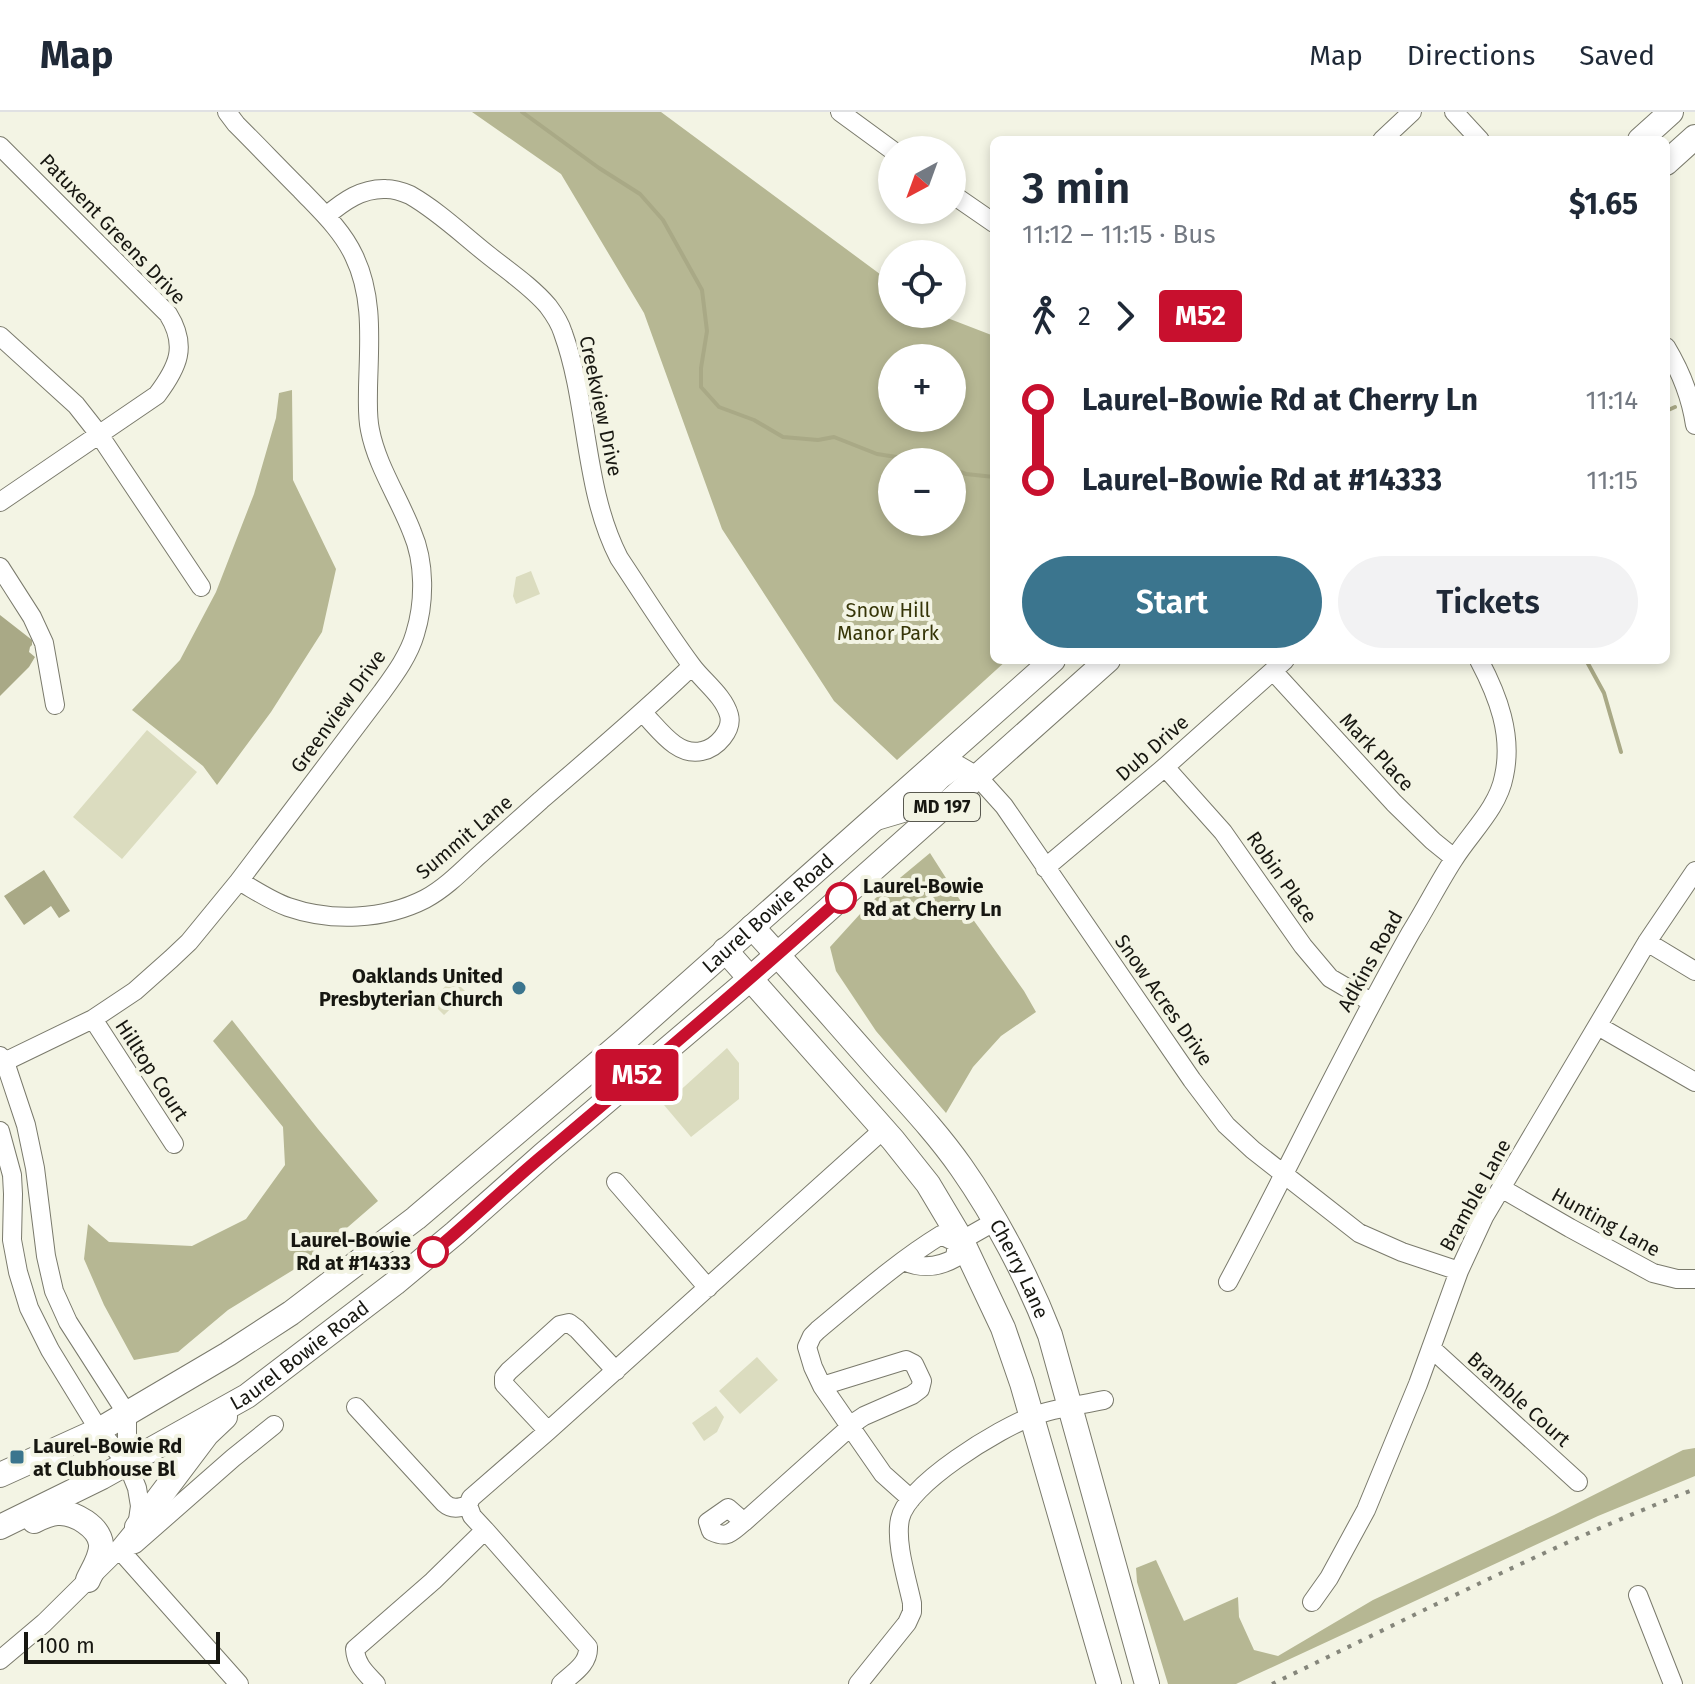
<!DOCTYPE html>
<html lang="en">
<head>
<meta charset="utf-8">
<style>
  body { margin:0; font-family:"Fira Sans",sans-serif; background:#f2f2f3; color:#1f2937; height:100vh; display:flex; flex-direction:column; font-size:30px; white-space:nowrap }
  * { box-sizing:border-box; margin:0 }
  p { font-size:26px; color:#747a83 }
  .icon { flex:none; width:44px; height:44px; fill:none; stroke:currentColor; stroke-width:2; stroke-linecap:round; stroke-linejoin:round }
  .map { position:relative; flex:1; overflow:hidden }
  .drawer { position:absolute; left:990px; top:24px; width:680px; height:528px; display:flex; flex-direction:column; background:#fff; border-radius:12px; box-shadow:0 4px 12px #0003 }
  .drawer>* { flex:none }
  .badge { padding:0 16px; border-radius:6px; font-size:28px; line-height:52px }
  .needle { width:52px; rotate:221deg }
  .buttons { position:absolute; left:878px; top:24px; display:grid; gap:16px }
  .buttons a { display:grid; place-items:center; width:88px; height:88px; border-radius:50%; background:#fff; box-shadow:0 4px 12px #0003; font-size:40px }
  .scale { position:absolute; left:24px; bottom:20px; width:196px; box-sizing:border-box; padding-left:8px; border:4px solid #171711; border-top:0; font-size:22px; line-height:28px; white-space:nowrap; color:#171711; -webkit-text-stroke:6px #f3f4e4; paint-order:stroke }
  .map>.badge { position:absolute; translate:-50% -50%; box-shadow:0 0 0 4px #fff }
  .legs { display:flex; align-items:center; gap:12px; height:88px; padding:0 32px; font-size:26px }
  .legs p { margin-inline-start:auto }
  .head { display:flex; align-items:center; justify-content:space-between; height:136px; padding:0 32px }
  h1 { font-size:44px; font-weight:600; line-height:60px }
  .cta { display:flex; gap:16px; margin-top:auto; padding:16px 32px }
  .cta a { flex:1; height:92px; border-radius:48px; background:#3b758e; color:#fff; font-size:32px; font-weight:600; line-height:92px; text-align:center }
  .cta a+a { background:#f2f2f3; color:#1f2937 }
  ul { padding:0 32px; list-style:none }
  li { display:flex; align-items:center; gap:28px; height:80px; font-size:30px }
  li i { display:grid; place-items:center; width:12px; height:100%; margin:0 10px; background:currentColor }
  li i::after { content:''; width:20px; height:20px; margin:-10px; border:6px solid; border-radius:50%; background:#fff }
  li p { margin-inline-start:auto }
  li:first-child i { background:linear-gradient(#0000 50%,currentColor 0) }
  li:last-child i { background:linear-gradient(currentColor 50%,#0000 0) }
  header { display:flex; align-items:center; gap:48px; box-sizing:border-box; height:112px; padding:0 40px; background:#fff; border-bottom:2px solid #e0e1e3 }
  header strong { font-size:38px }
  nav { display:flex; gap:44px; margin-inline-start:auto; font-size:28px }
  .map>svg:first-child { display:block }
</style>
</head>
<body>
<header>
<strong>Map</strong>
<nav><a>Map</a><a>Directions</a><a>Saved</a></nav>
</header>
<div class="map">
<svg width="1695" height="1572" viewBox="0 0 1695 1572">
  <rect width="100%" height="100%" fill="#f3f4e4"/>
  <path fill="#dbdcbf" d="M531 459 540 482 516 492 513 484 516 465Z
    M147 618 197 660 122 747 73 705Z
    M453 867 467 881 444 903 430 889Z
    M727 936 739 951V987L691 1025 664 993Z
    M757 1245 778 1268 740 1302 719 1279Z
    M716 1294 724 1305 717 1320 704 1329 692 1311Z"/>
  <path fill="#b6b793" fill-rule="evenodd" d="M472 0H661L892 171V202H937L994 224V548H1007L897 648 834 589 722 417 644 201 561 62ZM952 246V306H892V246ZM892 350H952V410H892Z
    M292 278 293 368 336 457 322 520 271 600 217 673 203 654 132 598 180 548 216 480 254 382 276 306 279 281Z
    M930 741 967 799 1024 879 1036 900 1001 924 973 955 946 1001 876 919 836 859 830 835 871 790Z
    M232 908 318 1017 378 1089 311 1147 228 1198 178 1240 134 1248 104 1193 84 1147 88 1112 109 1130 192 1134 246 1107 285 1053 283 1015 213 929Z
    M1695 1336V1364L1598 1404 1236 1572H1168L1137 1470 1136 1456 1156 1448 1184 1509 1238 1485 1239 1505 1254 1538 1278 1544 1373 1488 1554 1403 1683 1338Z"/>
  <path fill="#a9a986" d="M0 503 32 528V533L30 535 29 540 35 545 29 555 0 584Z
    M44 758 70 799 59 806 51 794 24 813 4 784Z"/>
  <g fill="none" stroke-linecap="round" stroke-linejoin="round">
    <path stroke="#a9a986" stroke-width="4" d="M522 0 599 56 640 82 663 108 702 178 707 219 701 256V275L719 295 754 308 783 325 818 328 834 325 877 342 929 350
      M1666 299 1675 295
      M952 357 966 362 994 365
      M1586 548 1604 581 1621 640"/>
    <defs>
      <path id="minor" d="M840 0 892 38
        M1454 0 1480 28
        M1382 28 1412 0
        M0 34 168 202C188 234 178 255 157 283L0 390
        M952 82 994 111
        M326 104C344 89 362 76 386 77 394 77 403 80 410 83 438 99 462 122 487 142 508 159 531 174 548 194 554 202 560 211 563 221 589 293 583 376 619 446 643 482 666 519 692 554 703 569 724 584 729 603 733 618 717 636 702 639 677 645 659 617 643 601
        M0 224 76 293 98 321 201 475
        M1666 235C1681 260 1691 285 1695 313
        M0 455 32 505 44 531 55 593
        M1273 559 1394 691 1433 729 1454 746
        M1165 655 1223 720 1303 834 1330 866 1371 890
        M873 710 910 699 942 667 960 654 977 664 1004 694 1192 968 1226 1013 1253 1038 1359 1121 1402 1140 1459 1159
        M1045 756 1165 655 1285 548
        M239 769C255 778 271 789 288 795 331 810 384 808 425 787 444 777 461 760 477 745 498 726 520 707 541 688 592 644 643 601 692 554
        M1647 830 1695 859
        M93 907 174 1032
        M1598 914 1695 970
        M0 944 5 950 26 1013 35 1056 46 1144 54 1179 68 1210 127 1302V1351
        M0 952 93 907 135 879 171 847 189 830 239 769 382 580C395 562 409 543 415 522 425 490 425 450 412 420 399 386 377 354 370 318 367 304 368 290 368 276 369 231 374 185 354 144 342 118 320 98 301 78 279 56 258 34 236 12L227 0
        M0 1019 12 1063 13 1082 12 1128 18 1160 29 1196 50 1238 99 1318 127 1351 137 1376 140 1394 137 1415 119 1437 44 1511 0 1548
        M616 1070 708 1176
        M1501 1076 1570 1116 1653 1161 1677 1167H1695
        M957 1131 994 1110
        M904 1149C921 1157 939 1155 955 1146L957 1131
        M1228 1170C1290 1054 1346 934 1411 820 1426 796 1439 770 1454 747 1471 720 1498 696 1504 664 1513 623 1498 584 1479 548
        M1431 1236 1578 1370
        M356 1295 444 1391C452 1398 459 1396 468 1393
        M548 1319 504 1272V1265L509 1259 560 1213 569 1211 577 1217 616 1259
        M911 1387 883 1362 822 1274 813 1255 807 1235 812 1224 818 1218C858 1185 897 1150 941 1123L957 1131
        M744 1410 728 1396 708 1410 711 1419C728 1427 730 1421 744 1410L858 1308 864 1304 912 1283 920 1277 922 1269 914 1252 906 1248 822 1274
        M485 1418 472 1404 468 1393 471 1386 548 1319 884 1017
        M129 1434 135 1432 233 1346 274 1313
        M119 1437 239 1572
        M1638 1483 1673 1572
        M1312 1490 1329 1466 1366 1398 1418 1272 1459 1159 1484 1105 1647 830 1695 759
        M376 1572C366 1561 356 1553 355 1537L433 1469 485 1418 588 1535C589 1552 573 1561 561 1572
        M858 1572 907 1511 912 1500V1491C907 1467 895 1431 900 1407 907 1372 1000 1316 1033 1304 1055 1296 1081 1293 1104 1288"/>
      <g id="major">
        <path d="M1640 28 1671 0"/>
        <path d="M1666 51 1695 25"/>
        <path id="s1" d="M752 815C791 857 828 900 866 943 898 980 933 1015 961 1055 996 1105 1028 1166 1050 1223L1147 1572"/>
        <path d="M725 838 893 1028 928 1072 962 1129 1003 1216 1022 1271 1109 1572"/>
        <path id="s2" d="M0 1363 99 1318 228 1242 291 1201 416 1106 624 929 1053 548"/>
        <path d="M34 1409C42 1405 50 1401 58 1401 75 1400 99 1415 101 1432 102 1444 93 1457 88 1468"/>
        <path id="s3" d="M0 1415 102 1365 247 1284 395 1171 455 1121 544 1042 750 867 1108 548"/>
        <path d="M137 1415 207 1322 225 1305"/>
      </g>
    </defs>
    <use href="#minor" stroke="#7a7a6c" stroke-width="20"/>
    <use href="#major" stroke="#7a7a6c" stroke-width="26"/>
    <use href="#minor" stroke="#fff" stroke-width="18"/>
    <use href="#major" stroke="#fff" stroke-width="24"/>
    <path stroke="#85867b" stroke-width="4" stroke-dasharray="4 8" stroke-linecap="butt" d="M1272 1572C1412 1505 1550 1433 1695 1377"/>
  </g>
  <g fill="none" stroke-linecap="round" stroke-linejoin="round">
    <defs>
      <path id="line-1" d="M433 1140C472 1108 508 1072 547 1040 646 956 745 873 841 786"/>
    </defs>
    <use href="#line-1" stroke="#fff" stroke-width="18"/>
    <use href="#line-1" stroke="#c8102e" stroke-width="12"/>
  </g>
  <g fill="#fff" stroke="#c8102e" stroke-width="4">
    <circle cx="841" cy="786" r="14"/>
    <circle cx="433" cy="1140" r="14"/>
  </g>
  <g fill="#3b758e" stroke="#f3f4e4" stroke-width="3">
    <circle cx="519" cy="876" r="8"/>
    <rect x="9" y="1337" width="16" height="16" rx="4"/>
  </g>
  <g text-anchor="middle" stroke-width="8" stroke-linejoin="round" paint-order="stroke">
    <rect fill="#f3f4e4" stroke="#595950" stroke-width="2" x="904" y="681" width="76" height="28" rx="6"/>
    <g font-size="18" font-weight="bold" fill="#171711">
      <text x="942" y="701">MD 197</text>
    </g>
    <g font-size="20" fill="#171711" stroke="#f3f4e4">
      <text transform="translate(113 117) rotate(46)" y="7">Patuxent Greens Drive</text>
      <text transform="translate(601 294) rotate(78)" y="7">Creekview Drive</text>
      <text transform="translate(338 599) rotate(-54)" y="7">Greenview Drive</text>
      <text transform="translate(1152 636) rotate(-41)" y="7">Dub Drive</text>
      <text transform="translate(1377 640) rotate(47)" y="7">Mark Place</text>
      <text transform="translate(464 725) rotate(-40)" y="7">Summit Lane</text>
      <text transform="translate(1282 765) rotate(55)" y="7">Robin Place</text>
      <text dy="7" stroke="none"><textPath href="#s2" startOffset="956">Laurel Bowie Road</textPath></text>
      <text transform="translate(1370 849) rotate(-61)" y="7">Adkins Road</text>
      <text transform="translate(1164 888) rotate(55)" y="7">Snow Acres Drive</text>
      <text transform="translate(152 958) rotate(57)" y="7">Hilltop Court</text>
      <text transform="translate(1475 1083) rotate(-61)" y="7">Bramble Lane</text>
      <text transform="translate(1606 1110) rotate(29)" y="7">Hunting Lane</text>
      <text dy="7" stroke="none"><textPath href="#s1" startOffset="436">Cherry Lane</textPath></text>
      <text dy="7" stroke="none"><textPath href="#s3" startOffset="346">Laurel Bowie Road</textPath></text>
      <text transform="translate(1519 1287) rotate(42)" y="7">Bramble Court</text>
    </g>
    <g font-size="20" fill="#363507" stroke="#f3f4e4">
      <text x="888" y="505">Snow Hill<tspan x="888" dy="23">Manor Park</tspan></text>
    </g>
    <g font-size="20" font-weight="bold" fill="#171711" stroke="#f3f4e4" text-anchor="start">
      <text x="863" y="781">Laurel-Bowie<tspan x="863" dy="23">Rd at Cherry Ln</tspan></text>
      <text x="411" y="1135" text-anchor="end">Laurel-Bowie<tspan x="411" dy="23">Rd at #14333</tspan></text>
    </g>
    <g font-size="20" font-weight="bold" fill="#171711" stroke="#f3f4e4" text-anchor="end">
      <text x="503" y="871">Oaklands United<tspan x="503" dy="23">Presbyterian Church</tspan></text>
      <text x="33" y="1341" text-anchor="start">Laurel-Bowie Rd<tspan x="33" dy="23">at Clubhouse Bl</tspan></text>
    </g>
  </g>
</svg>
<div class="buttons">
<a><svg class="needle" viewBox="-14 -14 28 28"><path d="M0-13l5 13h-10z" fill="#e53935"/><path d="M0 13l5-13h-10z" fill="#747a83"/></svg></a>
<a><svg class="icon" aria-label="locate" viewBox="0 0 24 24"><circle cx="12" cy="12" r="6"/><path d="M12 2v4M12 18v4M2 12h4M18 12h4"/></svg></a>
<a>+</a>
<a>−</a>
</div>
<div class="scale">100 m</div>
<b class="badge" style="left:637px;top:963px;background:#c8102e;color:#fff">M52</b>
<section class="drawer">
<div class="head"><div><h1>3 min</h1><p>11:12 – 11:15 · Bus</p></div><b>$1.65</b></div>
<div class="legs"><svg class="icon" aria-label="walk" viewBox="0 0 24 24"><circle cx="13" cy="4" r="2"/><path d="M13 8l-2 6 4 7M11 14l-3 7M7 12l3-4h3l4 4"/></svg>2<svg class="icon" aria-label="forward" viewBox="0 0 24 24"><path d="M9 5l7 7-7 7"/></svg><b class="badge" style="background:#c8102e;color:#fff">M52</b></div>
<ul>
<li><i style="color:#c8102e"></i><b>Laurel-Bowie Rd at Cherry Ln</b><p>11:14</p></li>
<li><i style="color:#c8102e"></i><b>Laurel-Bowie Rd at #14333</b><p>11:15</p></li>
</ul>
<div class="cta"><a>Start</a><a>Tickets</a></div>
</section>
</div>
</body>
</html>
